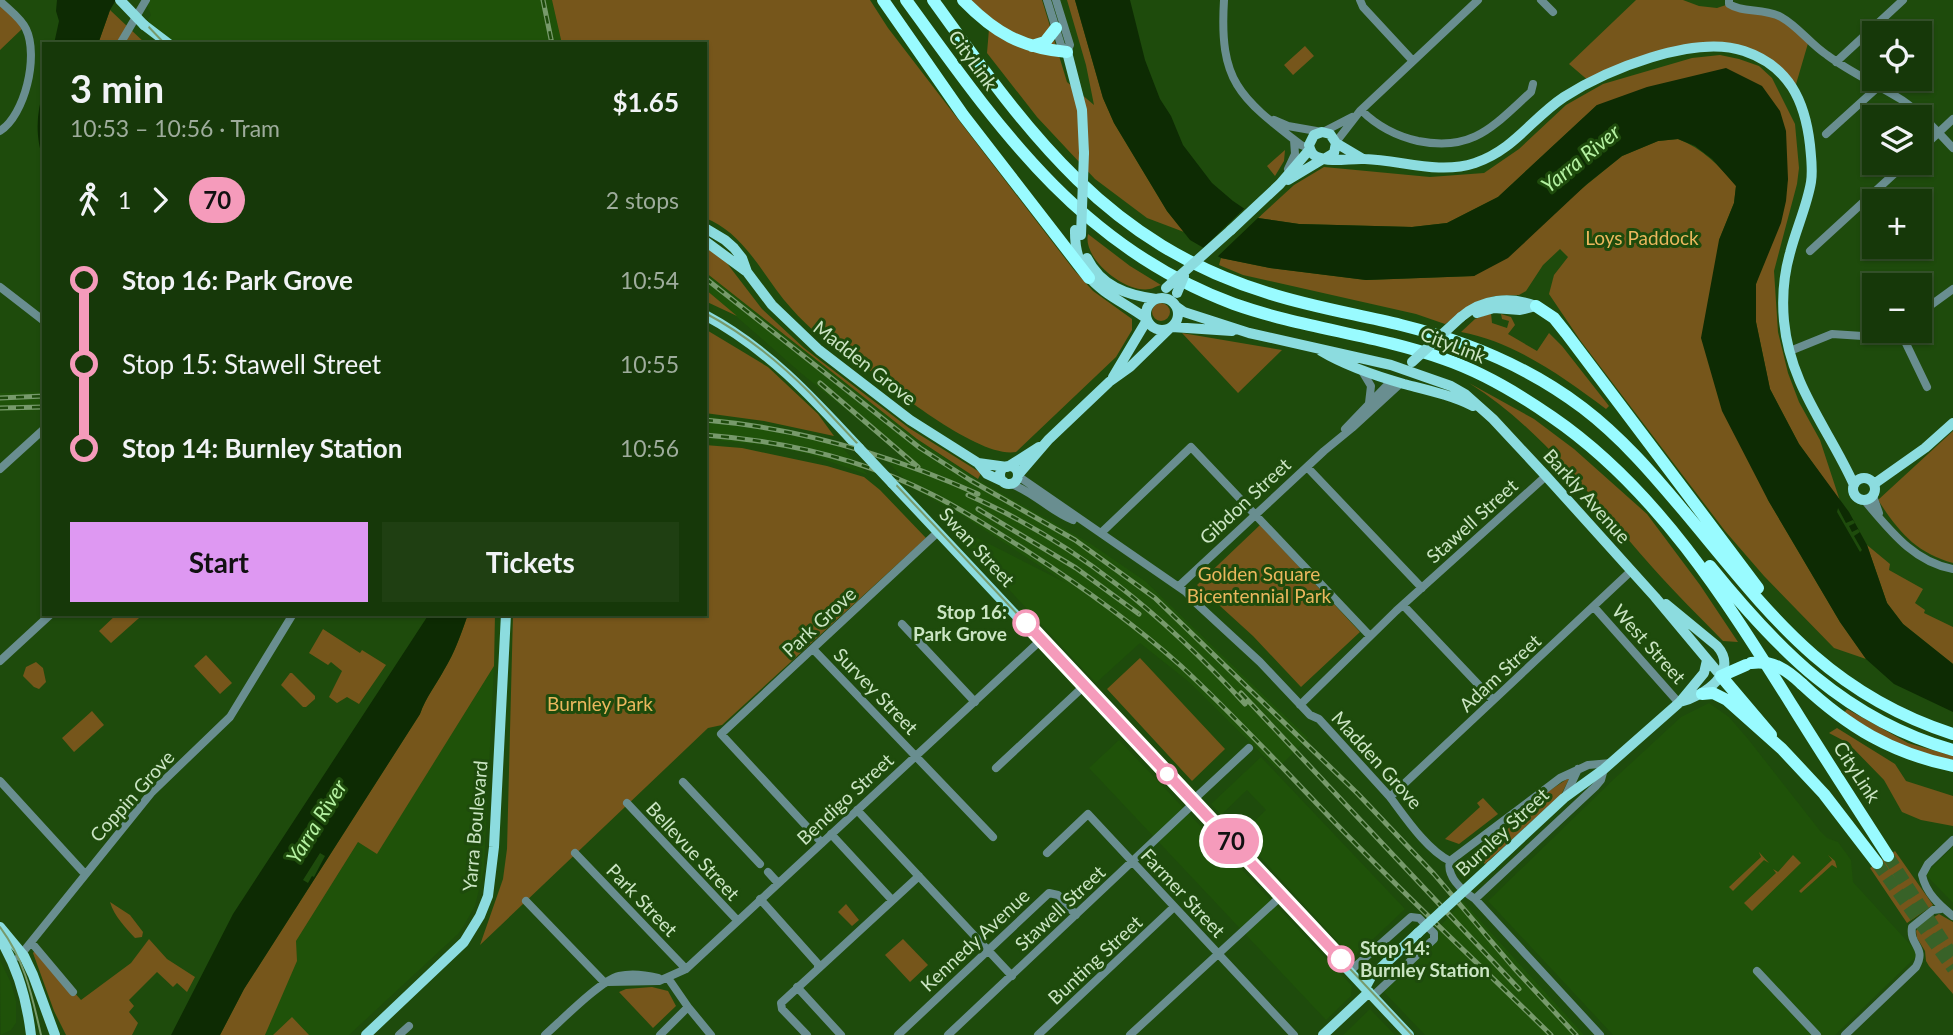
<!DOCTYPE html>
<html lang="en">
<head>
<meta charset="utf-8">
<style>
  body { margin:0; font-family:Lato,sans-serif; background:#1f3f12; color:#f1f3f6; height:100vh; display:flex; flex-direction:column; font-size:26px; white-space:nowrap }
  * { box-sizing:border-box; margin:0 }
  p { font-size:23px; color:#9eac9c }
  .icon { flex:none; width:38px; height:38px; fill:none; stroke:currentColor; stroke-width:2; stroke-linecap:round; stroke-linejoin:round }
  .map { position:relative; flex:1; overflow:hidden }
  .side { position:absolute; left:42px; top:42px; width:665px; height:574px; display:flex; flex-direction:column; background:#163809; border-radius:0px; box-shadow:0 2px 5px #0004,0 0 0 2px #35522a }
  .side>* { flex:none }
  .badge { padding:0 14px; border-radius:23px; font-size:24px; line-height:46px }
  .buttons { position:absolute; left:1862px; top:21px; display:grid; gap:14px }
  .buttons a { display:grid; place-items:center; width:70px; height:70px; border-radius:0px; background:#163809; box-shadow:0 2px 5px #0004,0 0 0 2px #35522a; font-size:35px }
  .map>.badge { position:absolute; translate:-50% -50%; box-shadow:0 0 0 4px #fff }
  .legs { display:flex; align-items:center; gap:10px; height:77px; padding:0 28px; font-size:23px }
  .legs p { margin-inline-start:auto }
  .headline { display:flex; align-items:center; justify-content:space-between; height:119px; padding:0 28px }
  h1 { font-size:38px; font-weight:700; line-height:52px }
  .cta { display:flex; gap:14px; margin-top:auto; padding:14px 28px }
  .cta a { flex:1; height:80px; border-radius:0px; background:#de98f2; color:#111; font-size:28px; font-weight:700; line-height:80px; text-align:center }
  .cta a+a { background:#1f3f12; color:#f1f3f6 }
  ul { padding:0 28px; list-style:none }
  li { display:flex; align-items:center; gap:24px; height:84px; font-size:26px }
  li i { display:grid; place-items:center; width:10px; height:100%; margin:0 9px; background:currentColor }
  li i::after { content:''; width:18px; height:18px; margin:-9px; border:5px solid; border-radius:50%; background:#163809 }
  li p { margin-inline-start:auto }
  li:first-child i { background:linear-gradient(#0000 50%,currentColor 0) }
  li:last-child i { background:linear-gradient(currentColor 50%,#0000 0) }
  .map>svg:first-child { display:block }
</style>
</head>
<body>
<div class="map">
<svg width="1953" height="1035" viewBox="0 0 1953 1035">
  <rect width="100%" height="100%" fill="#1e4b0c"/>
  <path fill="#1f5209" d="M145 0H552L562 44H165L144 25 151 15Z
    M705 272 917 439 973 477 1091 544 1145 581 1308 738 1277 769 1189 682 1140 643 1096 683 946 522 1066 583 963 516 914 489 880 454 904 462 906 459 802 374 705 289Z
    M44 392V410L0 411V393Z
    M705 416 768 425 836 441 868 475 808 454 772 446 705 439Z
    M494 666 484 869 475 906 463 927 458 934 349 1035H265L271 1021 296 941 314 912 358 842 377 853Z
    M1709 703 1729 717 1748 739 1821 832 1827 838 1838 842 1851 860 1853 882 1919 954 1835 1035H1613L1488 901 1616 777 1681 717Z
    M1119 740 1352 986 1351 996 1326 1020 1089 768Z
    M1261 757 1405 909 1353 958 1240 835 1266 810 1247 790 1221 815 1211 804Z
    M1953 847V903L1925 874Z
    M1463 901 1485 926 1584 1035H1425L1382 990Z
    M0 960 11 983 16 1001V1023L11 1030 1 1035Z
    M1370 1009 1395 1035H1343Z"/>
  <path fill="#76561b" d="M552 0H870L888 28 1074 270 1093 291 1132 319V330L1116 357 1016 452C980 459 893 389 864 366L859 367 853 363C832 346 809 329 791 308 764 278 745 233 705 218V44H562Z
    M968 0H1042L1067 82 1094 105 1086 65 1067 0H1075L1103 98 1114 123 1167 211 1184 232 1147 218 1095 179 1037 117 987 53 989 29Z
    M1636 0H1683L1699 6 1717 8 1729 4 1788 21 1809 40 1794 91 1768 63 1724 47 1666 55 1590 82 1569 64Z
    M0 1 23 28 0 50Z
    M110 10 146 44H98Z
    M1305 46 1314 56 1293 75 1284 65Z
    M1720 55 1739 59 1759 66 1772 78 1795 124 1799 168 1797 184 1774 271 1778 332 1788 373 1799 402 1820 440 1840 501 1799 444 1770 389 1756 322V284L1788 179 1597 105 1498 197 1447 223 1412 227 1299 224 1258 218 1294 185 1324 167 1430 177 1484 173 1519 149 1566 105 1603 84 1692 58Z
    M1678 139C1703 149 1719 165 1736 186L1734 203 1719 240 1768 500 1840 622 1866 659 1834 648 1764 576 1725 531 1580 340 1549 294 1554 275 1568 257 1560 249 1543 265 1526 291 1519 295 1495 296 1479 301 1445 324 1416 314 1243 275 1219 265 1221 258 1270 268 1366 280 1474 276 1622 156 1658 141Z
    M1285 150 1284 161 1275 176 1267 166Z
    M1088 234 1130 266 1161 285C1159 285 1152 289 1150 289 1126 294 1082 259 1088 234Z
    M705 246 726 262 762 309 804 348 909 428 981 473 978 479 917 439 705 272Z
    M705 289 737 316 705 301Z
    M1152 312a9 9 0 1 1 18 0a9 9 0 1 1-18 0Z
    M1491 313 1492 323 1507 328 1509 321 1502 319 1501 314 1511 317 1515 325 1508 334 1537 351 1549 333 1562 346 1609 406 1606 409C1563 377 1515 342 1461 332L1475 319Z
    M705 329 768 367 818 414 834 436 764 421 705 413Z
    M1182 333 1282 350 1238 393Z
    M1469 383 1534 419 1574 449 1647 514 1700 585 1738 642 1723 641C1700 617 1675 593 1653 568 1595 503 1544 430 1469 383Z
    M1953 431V563C1916 553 1898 531 1878 500Z
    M705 445 742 448 827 466 864 477 880 490 926 538 722 725 708 728 480 945 503 879 507 849 513 614H705Z
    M1260 525 1360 632 1301 687 1253 636 1197 585Z
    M1867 545 1890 564 1889 570 1923 589 1915 603 1925 610 1924 613 1953 627V664L1903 624 1887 603Z
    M117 614H135L139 618 111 643 99 631Z
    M468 614H495L494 666 377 854 358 842 296 941 297 961 265 1035H220L244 989 420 714C426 697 436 685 444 670 455 652 461 634 468 614Z
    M323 629 360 653 362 650 386 665 359 704 347 697 337 703 329 697 342 671 331 662 328 665 309 653Z
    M206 655 232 683 220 694 194 666Z
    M1140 658 1225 749 1192 781 1107 689Z
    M36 662 43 668 46 682 39 689 34 687 23 676 26 667Z
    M290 673H292L315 696V699L306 707H303L281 685Z
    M1847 709 1908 743 1953 756V762L1894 743 1844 713Z
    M92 711 104 725 74 752 62 738Z
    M1837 728 1895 764 1906 781 1953 796V826L1921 820 1902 812 1884 780 1848 743 1829 733Z
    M1570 777 1561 795 1485 864 1474 854 1544 802 1540 797Z
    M1483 798 1498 814 1459 844 1445 839 1480 807 1477 803Z
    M1895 851 1933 905 1907 923 1870 868Z
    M1759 852 1769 863 1764 860 1733 891 1729 887 1761 857Z
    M1793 855 1801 863 1752 911 1744 903 1776 873 1773 869 1778 872Z
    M1828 855 1835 861 1837 868 1832 865 1801 893 1799 891 1832 860Z
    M110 902 130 915 143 932 142 937 135 938C126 928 114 916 110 902Z
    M846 904 859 920 852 926 838 912Z
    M1939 914 1953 922V994L1929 966 1926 961 1925 951 1917 938 1916 931 1919 926Z
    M149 939 167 959 195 977 187 992 177 983 173 987 157 972 129 1000 134 1006 129 1012 138 1023 132 1035H66L54 1011 33 953 36 949 81 1000 131 963Z
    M903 939 928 965 910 982 885 955Z
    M652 987 668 991 676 1006 653 1028 619 992 626 989Z
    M292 1017 309 1035H273Z"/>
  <path fill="#0d2b03" d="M57 0H116L110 10 98 44H54L59 21 56 11Z
    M1075 0H1130L1145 60 1160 99 1171 116 1183 145 1212 183 1233 201 1258 218 1299 224 1412 227 1447 223 1498 197 1597 105 1647 87 1726 68 1762 86 1780 111 1786 131 1788 179 1786 201 1781 223 1756 284V322L1770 389 1799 444 1849 512 1867 545 1887 603 1903 624 1953 664V712L1894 684 1866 659 1840 622 1768 500 1722 411 1701 338 1719 240 1734 203 1736 186 1712 159 1695 146 1678 139 1658 141 1622 156 1587 184 1508 258 1474 276 1366 280 1270 268 1221 258 1190 240 1167 211 1114 123 1103 98Z
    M44 90V161C35 139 36 112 44 90Z
    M429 614H468C461 634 455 652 444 670 436 685 426 697 420 714L244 989 220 1035H171L233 914Z"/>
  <path fill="#1e4b0c" d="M1247 206 1261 215 1215 259 1201 250Z
    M1838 508 1846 523 1853 520 1855 523 1849 526 1852 532 1858 529 1860 532 1854 536 1862 550 1860 552 1837 512Z
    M320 853 325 856 314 877 312 876 308 883 303 880Z"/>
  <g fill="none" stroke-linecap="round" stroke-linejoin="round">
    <path stroke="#386228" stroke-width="12" stroke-dasharray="12 6" stroke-linecap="butt" d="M1888 856 1953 956
      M1877 863 1953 969"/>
    <path stroke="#698e90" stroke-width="8" d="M1047 0 1061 45 1067 52
      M1056 0 1070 45 1067 52
      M1224 0C1219 82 1239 97 1301 145L1309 148
      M1360 0 1363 7 1413 61
      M1541 0 1553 12
      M1729 0V4C1742 13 1764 8 1781 17 1799 27 1810 44 1827 55 1851 73 1877 84 1902 100 1921 113 1937 131 1953 148
      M0 1C9 10 21 18 26 29 39 56 25 115 0 131
      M120 44 146 0
      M1836 62 1903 0
      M1361 110C1377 126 1396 136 1418 141 1474 152 1493 126 1531 92L1533 84
      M1274 120 1288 126 1322 132
      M1323 132 1352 117
      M1826 134 1878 87
      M1336 142 1360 111 1478 0
      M1920 150 1953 119
      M1288 169 1295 154 1294 140
      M1810 251 1906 163
      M0 287 44 321
      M1920 313 1953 289
      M1900 331 1927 387
      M1790 351 1832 334 1878 337 1894 331
      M1362 371 1371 386 1369 403
      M1345 429 1392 380
      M1307 467 1422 588
      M0 469 44 429
      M1018 476 1186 592 1196 603 1260 662 1310 715 1319 719 1390 797C1405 817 1427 850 1450 861
      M1011 484C1034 492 1050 511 1073 520
      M1873 496 1879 513
      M1864 500C1889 529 1913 562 1953 569
      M1101 533 1191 447 1370 636
      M1179 586 1324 451 1352 428 1401 383
      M1403 605 1493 700
      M1594 607 1679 703
      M902 624 975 702
      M813 649 993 837
      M0 661 51 614
      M1300 705 1396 611 1546 476
      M996 768 1083 687
      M0 781 85 874
      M683 782 760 864
      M1566 795 1578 769
      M1390 797 1631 571
      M1191 802 1249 748
      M627 803 737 920
      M857 810 1012 976
      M831 834 892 900
      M1953 840 1928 864 1922 875C1926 893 1939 905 1953 916
      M822 843 721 734 938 532
      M575 853 686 969
      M1047 853 1088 814 1294 1035
      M1450 861C1446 877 1463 891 1475 899L1600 1035
      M1450 861 1560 778 1588 765 1611 763
      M768 872 778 883
      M760 899 818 964V969L781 1003 782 1009 807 1035
      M1475 899 1596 786 1601 780 1604 769
      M526 901 605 983
      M31 942 73 992
      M19 957 152 792 230 717 293 614
      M818 969 919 876
      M1350 971 1411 917 1419 918 1434 933V939L1373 996
      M1757 971 1817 1035
      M668 978 688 1007 711 1035
      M608 982 659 981 686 969 1041 640
      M797 987 841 1035
      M399 1035 409 1026
      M545 1035C561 1021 601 980 619 976 632 973 646 975 658 978
      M660 1035 688 1007
      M898 1035 1049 893 1058 895 1076 915
      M948 1035 1193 804
      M1038 1035 1174 907
      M1130 1035 1280 897
      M1845 1035 1916 967C1927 947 1909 946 1912 927L1933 910 1941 909"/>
    <path stroke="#8cdcdf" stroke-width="10" d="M144 25 169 44
      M1067 52 1082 110 1084 153
      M1336 143 1363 159
      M1324 159 1334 153 1336 143 1330 134 1322 132 1314 135 1309 145C1310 150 1312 155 1317 157 1332 163 1350 158 1365 159 1401 160 1439 175 1475 163 1515 149 1531 119 1564 97 1606 70 1694 34 1744 51 1789 66 1805 101 1810 145 1811 157 1813 170 1811 182 1807 206 1796 229 1790 253 1784 274 1782 299 1784 321 1790 386 1829 429 1854 485
      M1288 180 1323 159
      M705 228 725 240 734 248 742 258 747 272 772 305 819 350 910 420 978 463 987 474 1004 482
      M1075 230C1074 285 1110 292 1147 319
      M1231 230 1280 184 1310 149
      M705 241 747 272
      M1087 258C1101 286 1126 295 1156 299
      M1146 314a16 16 0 1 1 32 0a16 16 0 1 1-32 0Z
      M1177 307 1184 312 1249 333 1391 365 1451 386 1465 394 1493 419 1546 476 1655 597 1721 676
      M1477 313 1494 308 1520 310 1536 306
      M705 315C767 348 812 397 859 448
      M1461 317C1482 299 1510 296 1536 306
      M1172 327 1232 331
      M1321 351C1346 366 1376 376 1404 384 1427 390 1451 395 1473 406
      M1113 377 1147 320
      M978 463 1007 467
      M1009 466 1039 447
      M1000 475a9 9 0 1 1 18 0a9 9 0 1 1-18 0Z
      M1018 475 1049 439 1109 382 1130 367 1170 328
      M1853 489a11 11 0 1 1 22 0a11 11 0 1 1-22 0Z
      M892 483 1409 1035
      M1874 484 1925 448 1953 423
      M1666 604 1717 646C1740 672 1704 696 1680 702
      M1491 866 1564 798 1604 769 1680 702 1704 673 1707 660
      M0 927 24 956 33 975 55 1035
      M0 939C18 968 27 1001 31 1035
      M1365 988 1371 977 1418 933
      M366 1035 464 942 480 916 488 896 494 847 506 614
      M1323 1035 1369 992"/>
    <path stroke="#99fbff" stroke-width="12" d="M883 0 963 115 1089 278
      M906 0C998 127 1080 247 1234 304 1302 328 1376 335 1444 359 1482 372 1519 394 1552 417 1657 489 1726 600 1793 707 1824 757 1856 806 1888 856
      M933 0C1027 131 1105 243 1268 293 1311 307 1356 314 1401 325 1466 341 1529 367 1583 408 1621 437 1652 473 1683 510 1766 609 1823 692 1953 734
      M963 0C995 33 1022 48 1067 52
      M1032 46 1045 42 1056 28
      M1536 306 1554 318 1566 333 1758 588
      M1710 566C1777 649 1846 720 1953 750
      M1746 665 1721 676 1771 735
      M1802 684C1848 727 1891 753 1953 766
      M1702 694 1713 693 1727 700 1782 749 1824 794 1877 863"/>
    <path stroke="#779a6b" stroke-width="2" d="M123 0 165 44
      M705 313C745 334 778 361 810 393L1412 1035
      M0 927C25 960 32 996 41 1035"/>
    <defs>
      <path id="rail" d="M543 0 552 44
        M705 278 920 448 970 480 1075 540 1155 598 1357 793 1434 874 1514 968 1576 1035
        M820 383 918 467
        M0 398 44 396
        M0 408 44 407
        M705 420C798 428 893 456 978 494
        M705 435C784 441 860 458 931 494 964 510 995 531 1027 551 1081 586 1133 623 1181 666 1238 719 1291 777 1345 833 1412 902 1483 968 1551 1035
        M968 495C1077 543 1165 617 1245 704
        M978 509 1076 568 1139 614
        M1241 693 1519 989"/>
    </defs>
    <use href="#rail" stroke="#779a6b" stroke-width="5"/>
    <use href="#rail" stroke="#1e4b0c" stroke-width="2.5" stroke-dasharray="8" stroke-linecap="butt"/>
    <path stroke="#8cdcdf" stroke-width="10" d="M120 0 144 25
      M1081 235 1084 153
      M1166 288 1231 230
      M1177 293 1184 276
      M1412 362 1461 317
      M859 448 892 483
      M1418 933 1491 866"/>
    <path stroke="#99fbff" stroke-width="12" d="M1751 663C1773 660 1787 670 1802 684"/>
  </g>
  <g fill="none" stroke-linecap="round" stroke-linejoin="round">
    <defs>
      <path id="line-1" d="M1026 623 1341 959"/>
    </defs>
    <use href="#line-1" stroke="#fff" stroke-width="16"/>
    <use href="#line-1" stroke="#f59bbb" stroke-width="10"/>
  </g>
  <g fill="#fff" stroke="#f59bbb" stroke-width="3.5">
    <circle cx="1026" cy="623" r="12"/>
    <circle cx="1167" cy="774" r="9"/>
    <circle cx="1341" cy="959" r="12"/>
  </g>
  <g text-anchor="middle" stroke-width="6" stroke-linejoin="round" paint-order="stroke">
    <g font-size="19" fill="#cbe5c4" stroke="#1e4b0c">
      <text transform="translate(973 60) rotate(54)" y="7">CityLink</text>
      <text transform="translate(1453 345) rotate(21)" y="7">CityLink</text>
      <text transform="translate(865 363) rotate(38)" y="7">Madden Grove</text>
      <text transform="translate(1587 496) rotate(48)" y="7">Barkly Avenue</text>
      <text transform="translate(1245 501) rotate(-43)" y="7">Gibdon Street</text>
      <text transform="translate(1472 521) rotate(-42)" y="7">Stawell Street</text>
      <text transform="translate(977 547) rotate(47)" y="7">Swan Street</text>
      <text transform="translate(819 622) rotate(-43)" y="7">Park Grove</text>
      <text transform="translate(1649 644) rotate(48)" y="7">West Street</text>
      <text transform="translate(1500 673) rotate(-43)" y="7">Adam Street</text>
      <text transform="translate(876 691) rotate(46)" y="7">Survey Street</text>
      <text transform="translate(1377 760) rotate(48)" y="7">Madden Grove</text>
      <text transform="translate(1857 772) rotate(57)" y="7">CityLink</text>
      <text transform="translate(132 796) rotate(-48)" y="7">Coppin Grove</text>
      <text transform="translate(845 799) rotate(-43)" y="7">Bendigo Street</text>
      <text transform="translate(475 826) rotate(-85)" y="7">Yarra Boulevard</text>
      <text transform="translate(1502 832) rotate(-43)" y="7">Burnley Street</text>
      <text transform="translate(693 851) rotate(47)" y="7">Bellevue Street</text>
      <text transform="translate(1183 893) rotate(47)" y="7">Farmer Street</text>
      <text transform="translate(642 900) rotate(46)" y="7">Park Street</text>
      <text transform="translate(1060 908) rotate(-43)" y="7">Stawell Street</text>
      <text transform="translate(975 940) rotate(-43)" y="7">Kennedy Avenue</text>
      <text transform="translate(1095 960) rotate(-43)" y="7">Bunting Street</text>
    </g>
    <g font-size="19" fill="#ebb75e" stroke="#1e4b0c">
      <text x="1642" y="245">Loys Paddock</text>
      <text x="1259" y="581">Golden Square<tspan x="1259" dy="22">Bicentennial Park</tspan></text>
      <text x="600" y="711">Burnley Park</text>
    </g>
    <g font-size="19" font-weight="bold" fill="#cbe5c4" stroke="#1e4b0c" text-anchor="end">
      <text x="1007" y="619">Stop 16:<tspan x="1007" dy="22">Park Grove</tspan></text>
      <text x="1360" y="955" text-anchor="start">Stop 14:<tspan x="1360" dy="22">Burnley Station</tspan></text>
    </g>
    <g font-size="21" font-style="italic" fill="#b5f2a2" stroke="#1e4b0c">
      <text transform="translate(1581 159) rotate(-39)" y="7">Yarra River</text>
      <text transform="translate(317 822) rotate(-58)" y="7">Yarra River</text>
    </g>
  </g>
</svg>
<div class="buttons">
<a><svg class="icon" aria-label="locate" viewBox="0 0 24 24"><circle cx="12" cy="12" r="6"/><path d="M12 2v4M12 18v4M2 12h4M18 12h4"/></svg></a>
<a><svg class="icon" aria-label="layers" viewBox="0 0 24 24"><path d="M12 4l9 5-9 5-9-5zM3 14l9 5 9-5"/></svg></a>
<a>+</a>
<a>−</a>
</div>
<b class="badge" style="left:1231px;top:841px;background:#f59bbb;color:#111">70</b>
<section class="side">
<div class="headline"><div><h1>3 min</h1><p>10:53 – 10:56 · Tram</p></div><b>$1.65</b></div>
<div class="legs"><svg class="icon" aria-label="walk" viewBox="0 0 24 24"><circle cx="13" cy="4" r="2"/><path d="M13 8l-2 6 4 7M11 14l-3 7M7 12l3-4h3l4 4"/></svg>1<svg class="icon" aria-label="forward" viewBox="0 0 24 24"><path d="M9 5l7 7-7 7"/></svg><b class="badge" style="background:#f59bbb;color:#111">70</b><p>2 stops</p></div>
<ul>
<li><i style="color:#f59bbb"></i><b>Stop 16: Park Grove</b><p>10:54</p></li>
<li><i style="color:#f59bbb"></i><span>Stop 15: Stawell Street</span><p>10:55</p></li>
<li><i style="color:#f59bbb"></i><b>Stop 14: Burnley Station</b><p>10:56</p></li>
</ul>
<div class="cta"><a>Start</a><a>Tickets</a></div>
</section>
</div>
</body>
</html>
